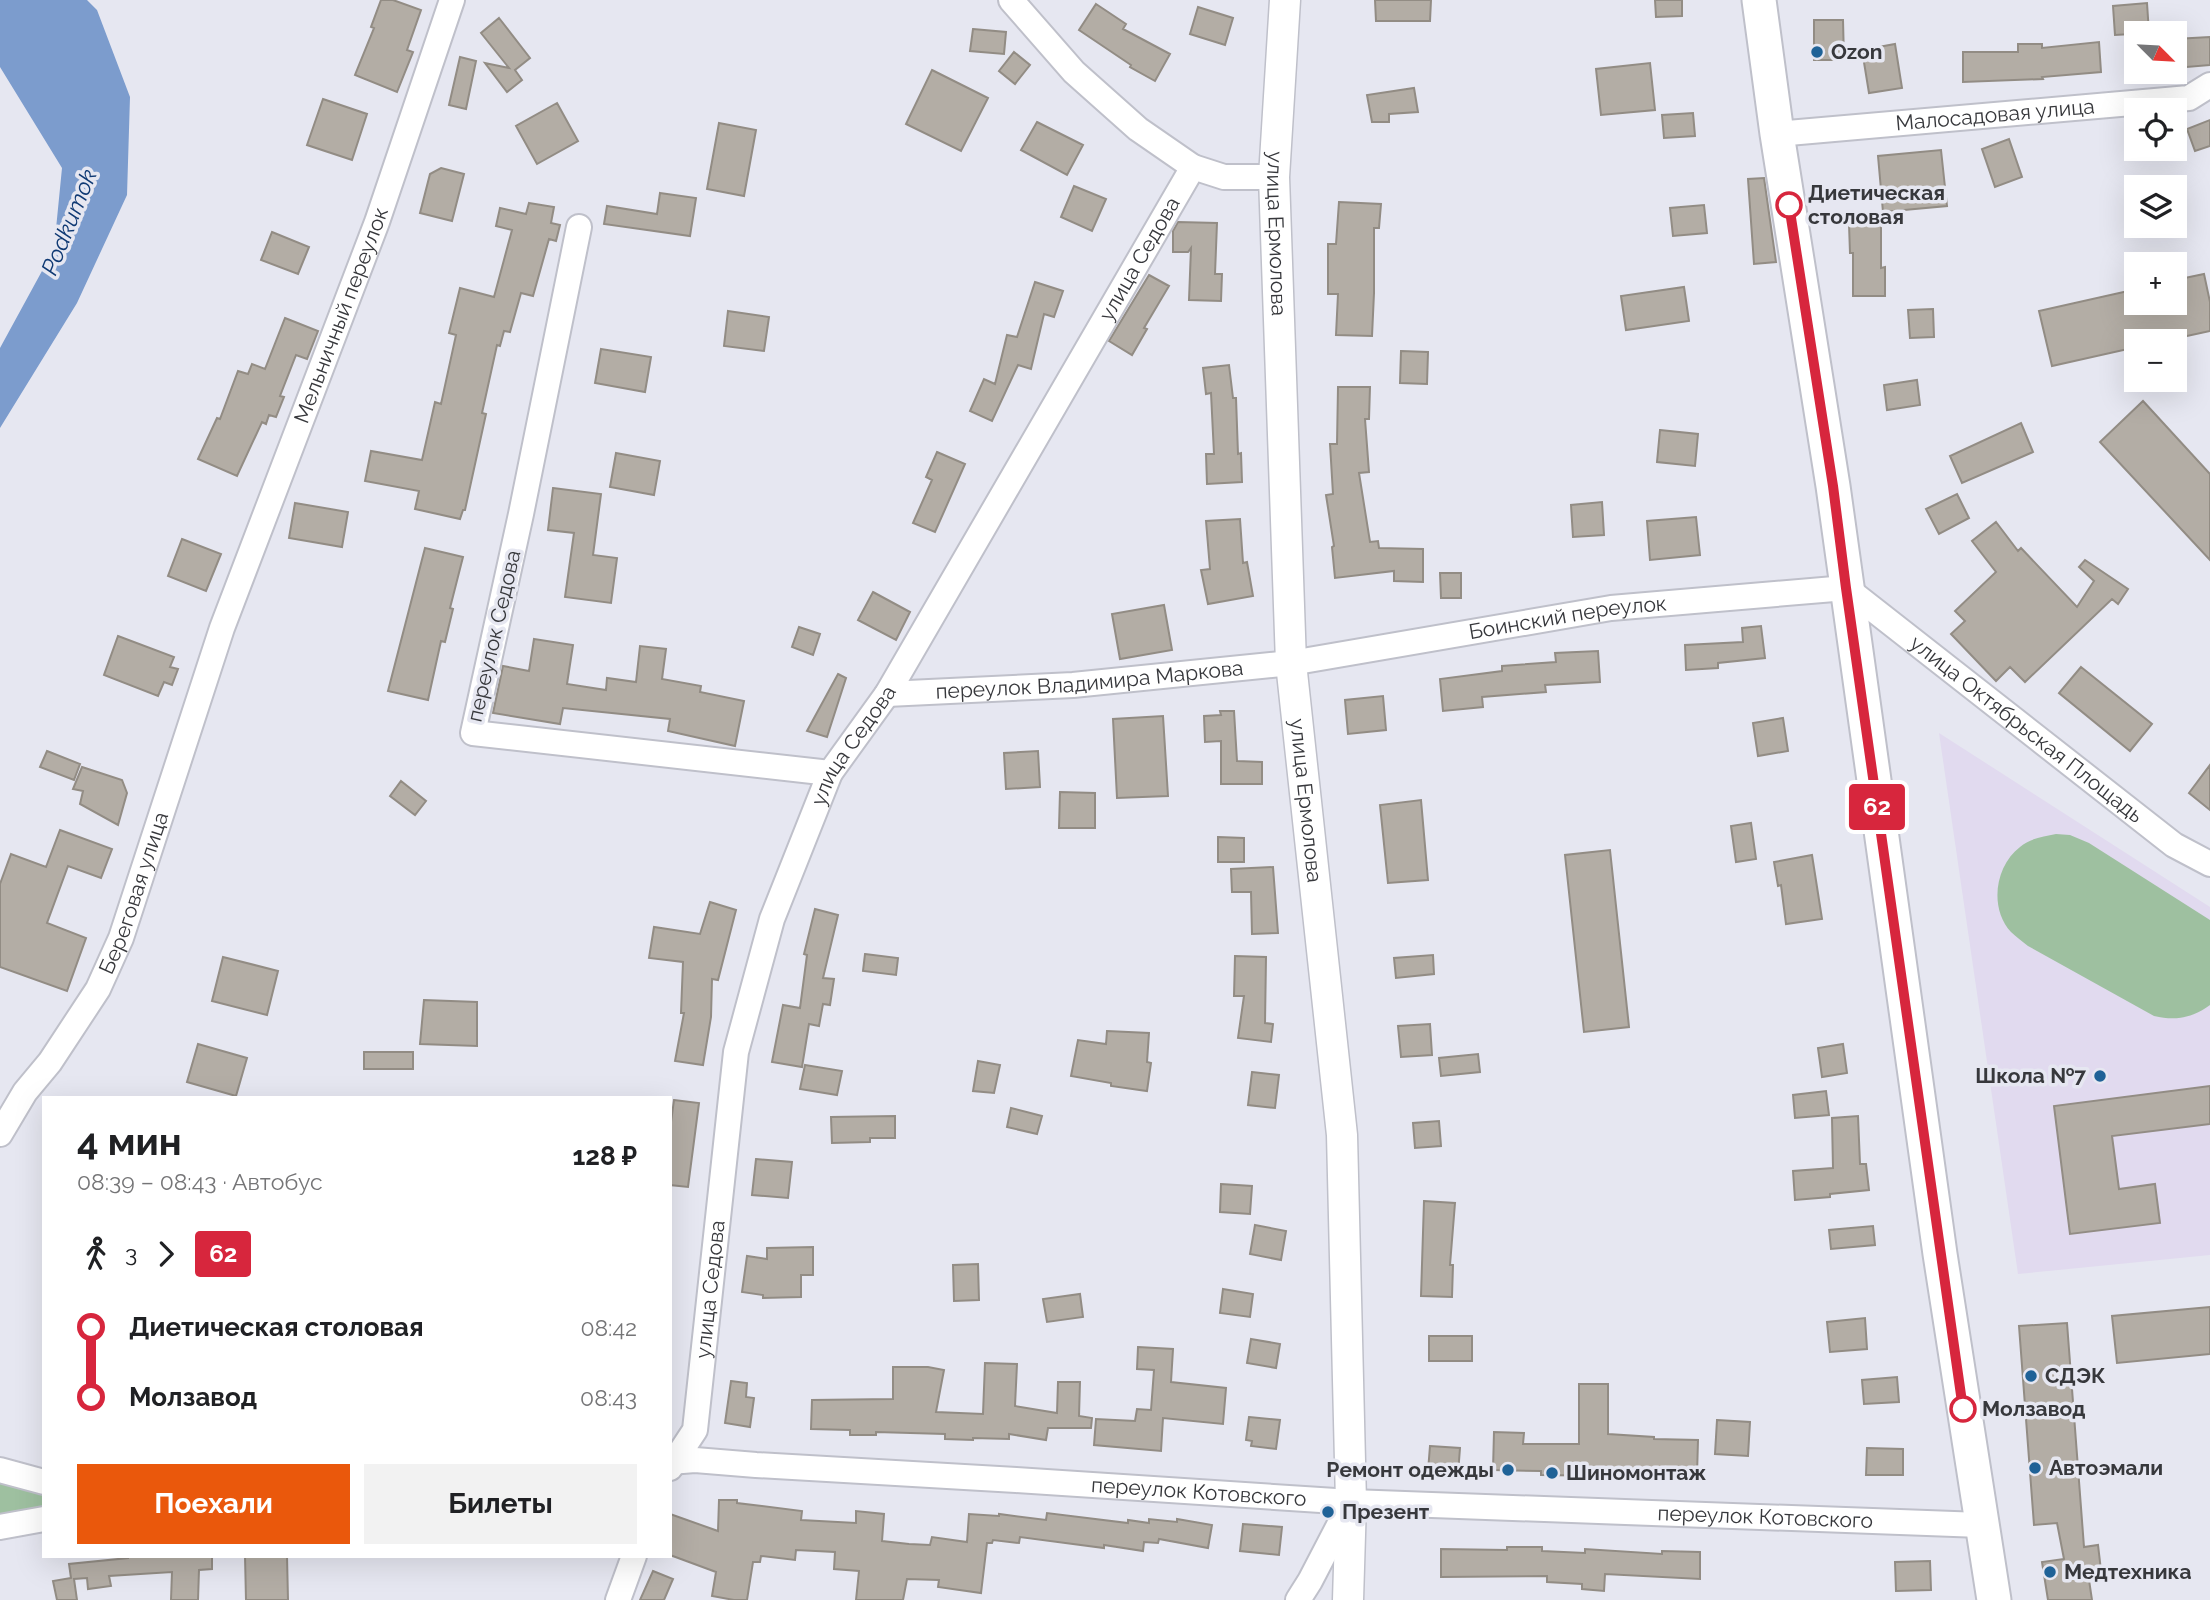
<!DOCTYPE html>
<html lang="ru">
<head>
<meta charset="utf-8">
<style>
  body { margin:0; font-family:Raleway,sans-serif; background:#f2f2f2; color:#202124; height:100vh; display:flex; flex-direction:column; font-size:26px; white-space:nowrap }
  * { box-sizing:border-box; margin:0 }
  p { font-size:23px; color:#757577 }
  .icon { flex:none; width:38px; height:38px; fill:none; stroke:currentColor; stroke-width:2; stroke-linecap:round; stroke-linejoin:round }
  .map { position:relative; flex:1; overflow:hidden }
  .panel { position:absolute; left:42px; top:1096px; width:630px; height:462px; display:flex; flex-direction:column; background:#fff; border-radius:0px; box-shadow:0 7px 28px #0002 }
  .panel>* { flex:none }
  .badge { padding:0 14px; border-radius:5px; font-size:24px; line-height:46px }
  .needle { width:46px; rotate:114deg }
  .fabs { position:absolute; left:2124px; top:21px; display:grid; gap:14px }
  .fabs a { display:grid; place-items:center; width:63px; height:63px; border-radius:0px; background:#fff; box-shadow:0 7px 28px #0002; font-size:35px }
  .map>.badge { position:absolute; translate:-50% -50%; box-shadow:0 0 0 4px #fff }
  .legs { display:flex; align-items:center; gap:10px; height:77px; padding:0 35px; font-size:23px }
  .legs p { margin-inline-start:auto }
  .summary { display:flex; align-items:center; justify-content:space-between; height:119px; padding:0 35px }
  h1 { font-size:38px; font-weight:700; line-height:52px }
  .button { display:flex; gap:14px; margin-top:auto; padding:14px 35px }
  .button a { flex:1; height:80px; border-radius:0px; background:#ea580c; color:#fff; font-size:28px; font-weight:700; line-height:80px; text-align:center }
  .button a+a { background:#f2f2f2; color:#202124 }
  ul { padding:0 35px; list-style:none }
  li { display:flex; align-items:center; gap:24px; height:70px; font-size:26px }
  li i { display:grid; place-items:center; width:10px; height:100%; margin:0 9px; background:currentColor }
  li i::after { content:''; width:18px; height:18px; margin:-9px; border:5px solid; border-radius:50%; background:#fff }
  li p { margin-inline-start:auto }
  li:first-child i { background:linear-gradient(#0000 50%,currentColor 0) }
  li:last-child i { background:linear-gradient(currentColor 50%,#0000 0) }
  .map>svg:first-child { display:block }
</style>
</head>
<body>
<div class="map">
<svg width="2210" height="1600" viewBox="0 0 2210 1600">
  <rect width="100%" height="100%" fill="#e6e7f1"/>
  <path fill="#e1daef" d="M1939 733 2210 907V1255L2018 1274Z"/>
  <path fill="#9ec0a0" d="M2056 834 2070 835 2089 843 2210 920V1005C2192 1018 2176 1021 2154 1016L2028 946C2022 941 2016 937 2011 932 1989 908 1995 866 2020 847 2030 838 2043 837 2056 834Z
    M0 1480 44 1490V1508L0 1514Z"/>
  <path fill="#7c9ccd" d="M0 0H87L97 10 130 97 127 195 77 303 0 428V348L54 249 62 168 0 67Z"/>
  <path fill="#b3ada5" stroke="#928c84" stroke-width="2" d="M381 0H393L421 10 407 50 413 52 397 92 355 75 374 28 371 27Z
    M1375 0H1431L1430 21H1376Z
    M1655 0H1682V16L1656 17Z
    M2147 3 2149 33 2115 35 2113 6Z
    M1096 4 1126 24 1123 29 1170 54 1155 81 1130 67 1131 65 1079 30Z
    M1198 7 1233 18 1225 45 1190 34Z
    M499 18 530 58 515 70 522 80 507 92 485 63 509 68 481 33Z
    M1814 20H1843L1844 60H1814Z
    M973 29 1006 32 1004 54 970 51Z
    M2210 37V65L2175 68V39Z
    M2099 42 2101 72 2042 77 2043 79 1963 82V52H2018V44H2042V48Z
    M1895 44 1902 88 1869 93 1862 50Z
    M1014 52 1030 65 1015 84 999 71Z
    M460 57 476 61 466 109 449 105Z
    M1650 63 1655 110 1601 115 1596 69Z
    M932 70 988 98 961 151 906 124Z
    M1414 88 1418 112 1389 114V122H1372L1367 95Z
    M323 99 367 114 352 160 307 145Z
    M557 103 578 141 537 164 516 126Z
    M1693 113 1695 136 1664 138 1662 115Z
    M2210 120V146L2195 151 2187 129Z
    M1037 122 1083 145 1067 175 1021 150Z
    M719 123 756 130 744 196 707 189Z
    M2009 139 2022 177 1995 187 1982 149Z
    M1941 150 1947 206 1883 212 1878 156Z
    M441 168 464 174 452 221 420 213 430 174Z
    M1764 178 1776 262 1754 264 1748 179Z
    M1074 186 1106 199 1092 231 1061 217Z
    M660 193 696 198 690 236 604 224 607 206 657 214Z
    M1339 202 1381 204 1379 228H1374V293L1372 336 1336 335 1338 294H1328V244H1336Z
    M529 203 554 207 551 223 560 225 556 241 549 239 533 296 521 293 510 332 504 331 500 346 497 345 482 413 486 414 465 510H463L460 519 415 509 419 491 365 481 371 451 422 460 435 402 441 404 456 335 449 333 460 288 494 297 512 230 496 226 500 208 526 214Z
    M1704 205 1707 233 1673 236 1670 208Z
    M1178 222 1217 223 1215 274H1222L1221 301 1189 300 1191 248 1188 252H1173V231Z
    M1881 223V268L1885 267V296H1853V253H1850L1849 224Z
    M272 232 309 247 298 274 261 260Z
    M2204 274 2210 302V331L2164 341H2137V347L2052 366 2039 311 2137 289V303H2175V280Z
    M1149 275 1169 286 1144 328 1147 329 1132 355 1109 341Z
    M1035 282 1063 291 1054 317 1044 314 1031 369 1018 365 992 421 970 411 984 379 995 384 1007 335 1017 337Z
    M1684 287 1689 321 1626 330 1621 296Z
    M1933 309 1934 337 1910 338 1908 310Z
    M728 311 769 317 764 351 724 346Z
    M285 318 318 331 307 359 296 355 280 396 284 397 276 417 269 415 266 424 262 422 237 476 198 459 217 418 220 419 238 371 248 374 252 364 265 369Z
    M601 349 651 357 645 392 595 383Z
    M1401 351 1428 352 1427 384 1400 383Z
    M1229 365 1233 398H1236L1238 454 1241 453 1242 482 1207 484 1206 454H1214L1211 393 1206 394 1203 368Z
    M1917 380 1920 405 1887 410 1884 385Z
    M1338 387H1370L1369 419H1365L1369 472 1359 473 1370 542 1378 541 1379 548 1423 549V582L1394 581V571L1335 578 1332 547 1334 546 1326 495 1333 494 1330 444H1337Z
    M2143 401 2210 474V560L2100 442Z
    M2021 423 2033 452 1962 483 1950 456Z
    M1660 430 1698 434 1695 466 1657 462Z
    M937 452 965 464 935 532 913 523 932 480 926 477Z
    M616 453 660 461 654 495 610 487Z
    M553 488 601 494 593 555 617 558 611 603 565 597 574 533 548 530Z
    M1957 494 1969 518 1939 534 1926 509Z
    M1602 502 1604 535 1573 537 1571 505Z
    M295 503 348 512 342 547 289 538Z
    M1696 517 1700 555 1650 560 1647 521Z
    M1240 519 1243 563 1247 562 1253 596 1208 604 1201 570 1210 569 1206 521Z
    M1996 522 2018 551 2021 548 2077 607 2094 581 2079 567 2085 560 2128 589 2118 604 2112 599 2025 682 2010 667 1996 681 1951 634 1965 621 1955 611 1996 572 1972 541Z
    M182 539 221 554 206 591 168 576Z
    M425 548 463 557 450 608 453 609 445 642 441 641 428 700 388 691Z
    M1440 573H1461V598H1441Z
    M873 592 910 612 896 640 858 620Z
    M1164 605 1172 650 1120 659 1112 614Z
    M1761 626 1765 658 1718 663V668L1686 670 1685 645 1743 642 1742 628Z
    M799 627 820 634 813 655 792 647Z
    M118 636 174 657 170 667 178 669 172 685 164 682 158 696 104 675Z
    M534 639 573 645 567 684 606 690 607 678 636 682 640 646 666 649 662 679 701 686 700 692 744 701 735 746 668 731 670 719 563 708 560 724 493 713 503 666 529 671Z
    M1598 651 1600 682 1545 685 1546 692 1482 697 1483 707 1443 711 1440 679 1502 671V666L1556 662 1555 653Z
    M2081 667 2152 724 2130 751 2059 693Z
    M838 674 846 678 827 737 807 731Z
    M1383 696 1386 730 1348 734 1345 700Z
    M1220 711H1234L1237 761 1262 762V784H1221V741L1205 742 1204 716 1221 715Z
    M1163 716 1168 796 1117 798 1113 719Z
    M1783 718 1788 751 1758 756 1753 723Z
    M47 751 80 764 74 780 40 767Z
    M1038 751 1040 787 1006 789 1004 753Z
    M2210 765V810L2189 793Z
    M82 767 122 780 127 793 118 825 80 804 83 791 73 789Z
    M401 781 426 801 415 815 390 796Z
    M1060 792 1095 793V828H1059Z
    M1421 800 1428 880 1388 883 1380 805Z
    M1751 823 1756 859 1736 862 1731 826Z
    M60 830 112 849 101 878 68 866 47 923 86 938 67 991 0 967V884L11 854 46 867Z
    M1218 837 1244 838V862H1218Z
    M1610 850 1629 1027 1584 1032 1565 855Z
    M1812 855 1822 919 1786 924 1781 885 1778 886 1774 862Z
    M1273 867 1278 933 1252 934 1251 892H1232L1231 869Z
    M710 902 736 910 718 980 712 979 711 1017 703 1065 675 1061 684 1013H681L683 962 649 958 654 927 700 934Z
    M815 909 838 915 823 978 834 979 830 1005 823 1004 819 1026 809 1024 802 1067 772 1062 783 1005 800 1008 807 955 804 954Z
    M865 954 898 958 896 975 863 971Z
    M1433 955 1434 974 1396 978 1394 958Z
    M1235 956 1266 957 1265 1023 1273 1024 1271 1042 1238 1038 1244 996H1234Z
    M223 957 278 971 267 1015 212 1001Z
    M424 1000 477 1002V1046L420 1044Z
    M1430 1024 1432 1055 1401 1057 1398 1026Z
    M1107 1031 1149 1033 1147 1062 1151 1063 1147 1091 1111 1086V1083L1071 1076 1078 1040 1106 1044Z
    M198 1044 247 1058 236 1096 187 1082Z
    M1843 1044 1847 1073 1822 1077 1818 1048Z
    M364 1052H413V1069H364Z
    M1478 1054 1480 1072 1441 1076 1439 1058Z
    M978 1061 1000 1065 994 1093 973 1091Z
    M805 1065 842 1071 837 1095 800 1089Z
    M1252 1072 1279 1075 1275 1108 1248 1105Z
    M2210 1086V1124L2112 1136 2119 1189 2155 1184 2160 1223 2070 1234 2054 1106Z
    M1826 1091 1829 1115 1795 1118 1793 1095Z
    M674 1100 699 1103 688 1187 670 1185V1129Z
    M1011 1108 1042 1116 1037 1134 1007 1127Z
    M895 1116V1138H870V1142L832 1143 831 1117Z
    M1858 1116 1860 1164H1866L1869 1190 1830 1194V1197L1795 1200 1793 1171 1833 1168 1832 1118Z
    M1439 1121 1441 1146 1415 1148 1413 1123Z
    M756 1159 792 1162 788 1198 752 1195Z
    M1221 1184 1252 1186 1250 1214 1220 1212Z
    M1424 1201 1455 1203 1450 1265H1453L1452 1297 1421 1296Z
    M1255 1225 1286 1231 1281 1260 1250 1254Z
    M1873 1226 1875 1245 1831 1249 1829 1230Z
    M813 1247V1275H801V1297L763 1298V1295L742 1292 747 1256 767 1259V1248Z
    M978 1264 979 1300 954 1301 953 1265Z
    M1223 1289 1253 1294 1250 1317 1220 1313Z
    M1080 1294 1083 1317 1047 1322 1043 1299Z
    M2210 1307V1354L2117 1363 2112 1316Z
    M1865 1318 1867 1349 1830 1352 1827 1322Z
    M2067 1323 2084 1547 2098 1545 2102 1579 2089 1580 2092 1600H2048L2042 1562 2064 1559 2057 1523 2034 1525 2019 1326Z
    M1429 1336H1472V1361H1429Z
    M1251 1339 1280 1344 1276 1368 1247 1363Z
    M1138 1347 1173 1349 1171 1382 1226 1388 1223 1424 1163 1418 1161 1451 1094 1445 1096 1419 1135 1421 1137 1409 1151 1410 1154 1370 1137 1369Z
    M985 1363 1017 1364 1015 1406 1057 1413 1058 1382H1080L1079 1416 1092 1418 1091 1428H1048L1046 1440 1009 1434V1439L973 1438V1440L945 1439V1434L876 1432V1435H850V1430L811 1429 812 1400 893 1399V1367H928L944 1370 936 1412 983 1414Z
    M1897 1377 1899 1402 1864 1404 1862 1380Z
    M731 1381 747 1383 746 1397 754 1398 750 1427 725 1423Z
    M1579 1384H1608V1434L1654 1437V1439L1698 1440 1697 1475 1609 1471V1476L1541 1475V1471L1493 1470 1494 1432 1524 1433 1523 1444H1579Z
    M1249 1417 1280 1420 1276 1449 1251 1446 1252 1441 1246 1440Z
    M1717 1420 1750 1422 1748 1456 1715 1454Z
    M1430 1446 1460 1448 1458 1474 1428 1471Z
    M1867 1448 1903 1449V1475H1866Z
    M719 1500H737V1503L802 1511 801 1520 856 1523V1511L884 1514 882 1541 909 1544 930 1545 932 1537 967 1542 969 1514 999 1516V1514L1046 1520 1047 1513 1128 1523V1520L1149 1523V1519L1177 1522V1519L1212 1525 1208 1548 1159 1539 1158 1543 1144 1542 1143 1551 1104 1545V1548L1020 1537 1019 1543 993 1540 992 1543H987L981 1593 938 1587 939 1580 907 1579 903 1600H856L859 1571 834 1569 835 1552 796 1550 795 1560 761 1556 760 1562H753L747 1600H734L712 1596 716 1572 670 1555V1514L718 1531Z
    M1243 1524 1282 1527 1279 1555 1240 1551Z
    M1507 1547H1542V1551L1585 1553V1549L1662 1554V1551L1700 1552V1579L1605 1574 1604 1591 1582 1589V1584L1547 1582V1576L1441 1577V1549L1507 1550Z
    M128 1556H212V1569L199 1570 198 1600H171L172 1572 109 1576 111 1586 88 1589 87 1578 74 1579 77 1600H57L53 1581 71 1578 69 1564 128 1558Z
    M245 1556H287L288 1600H246Z
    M1930 1561 1931 1590 1896 1591 1895 1562Z
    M653 1571 673 1579 664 1600H640Z"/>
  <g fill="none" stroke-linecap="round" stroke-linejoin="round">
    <defs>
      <g id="minor">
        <path d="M1011 0 1074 72 1138 129 1193 167"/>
        <path id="s1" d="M1777 134 2189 98 2210 85"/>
        <path d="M579 227 521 514 473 733 830 773"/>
        <path id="s2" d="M887 694 1073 685 1291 663 1611 608 1846 588 2174 845 2210 864"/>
        <path id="s3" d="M0 1134 25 1092 50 1062 98 989 121 938 222 628 377 222 452 0"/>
        <path id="s4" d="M670 1462 695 1460 756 1465 1016 1480 1351 1502 1981 1525"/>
        <path id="s5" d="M670 1468 695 1430 736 1052 772 919 830 773 887 694 1193 167 1224 177H1274"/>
        <path d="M0 1470 44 1482"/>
        <path d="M0 1527 44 1519"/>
        <path d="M618 1600 634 1556"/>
        <path d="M1298 1600 1310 1581 1349 1506"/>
      </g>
      <g id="tertiary">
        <path id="s6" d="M1285 0 1274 177 1291 663 1342 1135 1351 1502 1348 1600"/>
      </g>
      <path id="secondary" d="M1759 0 1777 134 1833 486 1940 1254 1994 1600"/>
    </defs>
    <use href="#minor" stroke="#bfc0ca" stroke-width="28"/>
    <use href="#tertiary" stroke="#bfc0ca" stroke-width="33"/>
    <use href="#secondary" stroke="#bfc0ca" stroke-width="37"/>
    <use href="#minor" stroke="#fff" stroke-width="24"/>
    <use href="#tertiary" stroke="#fff" stroke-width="30"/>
    <use href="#secondary" stroke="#fff" stroke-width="33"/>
  </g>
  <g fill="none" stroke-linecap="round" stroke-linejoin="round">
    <defs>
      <path id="line-1" d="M1789 205 1833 486 1846 588 1963 1409"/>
    </defs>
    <use href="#line-1" stroke="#fff" stroke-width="16"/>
    <use href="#line-1" stroke="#d7263d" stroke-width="10"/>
  </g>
  <g fill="#1f6297" stroke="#e6e7f1" stroke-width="2.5">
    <circle cx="1817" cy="52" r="7"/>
    <circle cx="2100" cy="1076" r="7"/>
    <circle cx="2031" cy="1376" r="7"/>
    <circle cx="2035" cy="1468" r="7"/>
    <circle cx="1508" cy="1470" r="7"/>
    <circle cx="1552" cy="1473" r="7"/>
    <circle cx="1328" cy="1512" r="7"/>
    <circle cx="2050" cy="1572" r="7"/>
  </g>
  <g fill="#fff" stroke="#d7263d" stroke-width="3.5">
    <circle cx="1789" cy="205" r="12"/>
    <circle cx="1963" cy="1409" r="12"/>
  </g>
  <g text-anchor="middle" stroke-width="7" stroke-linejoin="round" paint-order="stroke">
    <g font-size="21" font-weight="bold" fill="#37383c" stroke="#e6e7f1" text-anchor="start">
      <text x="1831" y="59">Ozon</text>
      <text x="2086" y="1083" text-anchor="end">Школа №7</text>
      <text x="2045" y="1383">СДЭК</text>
      <text x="2049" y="1475">Автоэмали</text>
      <text x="1494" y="1477" text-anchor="end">Ремонт одежды</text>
      <text x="1566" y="1480">Шиномонтаж</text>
      <text x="1342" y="1519">Презент</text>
      <text x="2064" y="1579">Медтехника</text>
    </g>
    <g font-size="21" fill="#37383c" stroke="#e6e7f1">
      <text dy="7" stroke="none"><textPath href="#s1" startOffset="219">Малосадовая улица</textPath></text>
      <text dy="7" stroke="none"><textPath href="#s6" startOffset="234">улица Ермолова</textPath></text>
      <text dy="7" stroke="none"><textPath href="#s5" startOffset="1321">улица Седова</textPath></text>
      <text dy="7" stroke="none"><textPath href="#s3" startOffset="892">Мельничный переулок</textPath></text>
      <text dy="7" stroke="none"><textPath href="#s2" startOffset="686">Боинский переулок</textPath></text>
      <text transform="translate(494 636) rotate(-77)" y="7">переулок Седова</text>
      <text dy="7" stroke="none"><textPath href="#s2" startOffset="203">переулок Владимира Маркова</textPath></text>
      <text dy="7" stroke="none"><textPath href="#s2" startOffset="1195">улица Октябрьская Площадь</textPath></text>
      <text dy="7" stroke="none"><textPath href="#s5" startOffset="756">улица Седова</textPath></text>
      <text dy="7" stroke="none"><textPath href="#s6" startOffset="802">улица Ермолова</textPath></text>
      <text dy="7" stroke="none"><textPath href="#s3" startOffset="278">Береговая улица</textPath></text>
      <text dy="7" stroke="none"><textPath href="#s5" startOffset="187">улица Седова</textPath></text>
      <text dy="7" stroke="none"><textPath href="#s4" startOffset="530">переулок Котовского</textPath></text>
      <text dy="7" stroke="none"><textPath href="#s4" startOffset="1097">переулок Котовского</textPath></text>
    </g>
    <g font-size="21" font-weight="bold" fill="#37383c" stroke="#e6e7f1" text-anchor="start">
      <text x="1808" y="200">Диетическая<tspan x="1808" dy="24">столовая</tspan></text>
      <text x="1982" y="1416">Молзавод</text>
    </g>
    <g font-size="23" font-style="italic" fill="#0f3973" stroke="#e6e7f1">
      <text transform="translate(69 222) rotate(-68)" y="8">Podkumok</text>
    </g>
  </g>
</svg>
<div class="fabs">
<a><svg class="needle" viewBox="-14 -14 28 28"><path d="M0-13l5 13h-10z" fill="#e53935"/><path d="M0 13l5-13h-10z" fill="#757577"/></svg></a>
<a><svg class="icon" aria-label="locate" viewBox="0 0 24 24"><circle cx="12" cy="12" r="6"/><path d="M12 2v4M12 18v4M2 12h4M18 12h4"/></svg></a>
<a><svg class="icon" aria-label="layers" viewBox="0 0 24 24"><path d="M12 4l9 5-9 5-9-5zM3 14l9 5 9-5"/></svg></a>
<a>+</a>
<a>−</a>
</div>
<b class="badge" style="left:1877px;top:807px;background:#d7263d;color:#fff">62</b>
<section class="panel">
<div class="summary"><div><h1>4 мин</h1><p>08:39 – 08:43 · Автобус</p></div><b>128 ₽</b></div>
<div class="legs"><svg class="icon" aria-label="walk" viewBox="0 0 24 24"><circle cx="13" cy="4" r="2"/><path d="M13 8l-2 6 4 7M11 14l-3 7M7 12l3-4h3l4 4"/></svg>3<svg class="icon" aria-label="forward" viewBox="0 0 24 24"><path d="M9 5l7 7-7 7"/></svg><b class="badge" style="background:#d7263d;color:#fff">62</b></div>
<ul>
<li><i style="color:#d7263d"></i><b>Диетическая столовая</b><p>08:42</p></li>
<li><i style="color:#d7263d"></i><b>Молзавод</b><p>08:43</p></li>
</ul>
<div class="button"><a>Поехали</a><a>Билеты</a></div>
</section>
</div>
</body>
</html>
